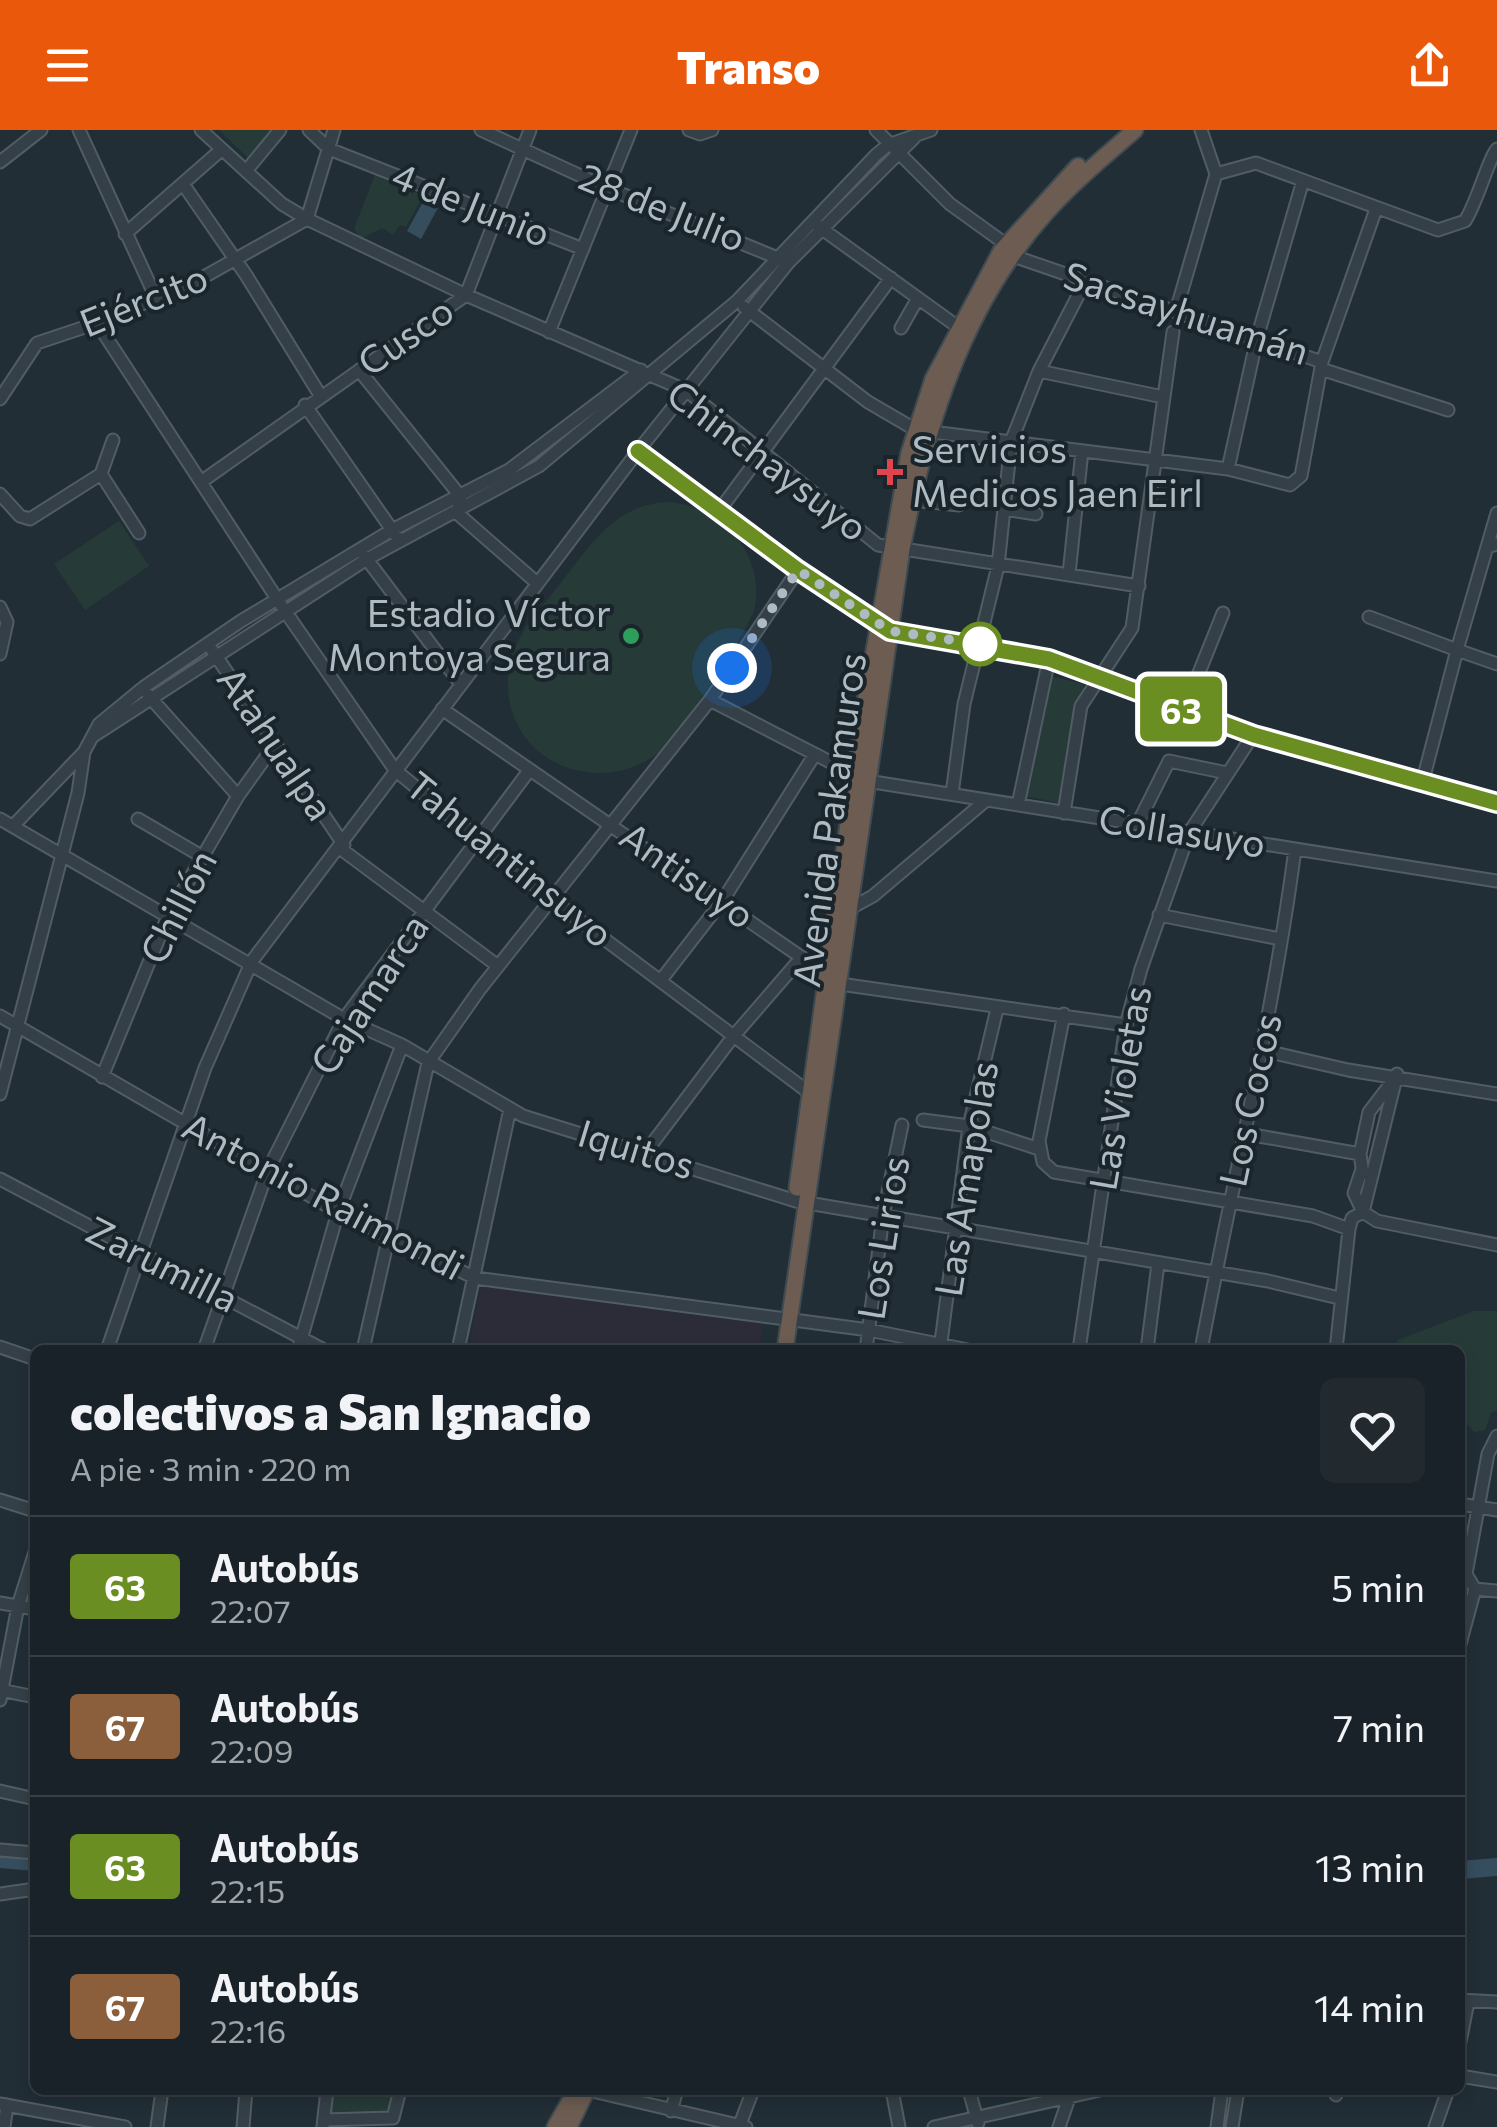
<!DOCTYPE html>
<html lang="es">
<head>
<meta charset="utf-8">
<style>
  body { margin:0; font-family:Commissioner,sans-serif; background:#222a30; color:#f1f3f6; height:100vh; display:flex; flex-direction:column; font-size:38px; white-space:nowrap }
  * { box-sizing:border-box; margin:0 }
  p { font-size:32px; color:#9fa4a8 }
  .icon { flex:none; width:55px; height:55px; fill:none; stroke:currentColor; stroke-width:2; stroke-linecap:round; stroke-linejoin:round }
  .map { position:relative; flex:1; overflow:hidden }
  .side { position:absolute; left:30px; top:1215px; width:1435px; height:750px; display:flex; flex-direction:column; background:#192228; border-radius:15px; box-shadow:0 5px 15px #0003,0 0 0 2px #373f45 }
  .side>* { flex:none }
  .badge { padding:0 20px; border-radius:8px; font-size:35px; line-height:65px }
  .you { position:absolute; width:50px; height:50px; margin:-25px; border:8px solid #fff; border-radius:50%; background:#1a73e8; box-shadow:0 0 0 15px #1a73e833 }
  .map>.badge { position:absolute; translate:-50% -50%; box-shadow:0 0 0 5px #fff }
  .round { display:grid; place-items:center; flex:none; width:105px; height:105px; border-radius:15px; background:#222a30 }
  .head { display:flex; align-items:center; justify-content:space-between; height:170px; padding:0 40px }
  h1 { font-size:48px; font-weight:800; line-height:75px }
  ul { padding:0; list-style:none }
  li { display:flex; align-items:center; gap:30px; height:140px; padding:0 40px; border-top:2px solid #373f45 }
  li div { flex:1 }
  li b { display:block; font-size:38px }
  li em { font-style:normal }
  li .badge { min-width:110px; font-weight:700; text-align:center }
  header { display:flex; justify-content:space-between; align-items:center; height:130px; padding:0 40px; background:#ea580c; color:#fff; font-size:45px; font-weight:800 }
  .map>svg:first-child { display:block }
</style>
</head>
<body>
<header><svg class="icon" aria-label="menu" viewBox="0 0 24 24"><path d="M4 6h16M4 12h16M4 18h16"/></svg>Transo<svg class="icon" aria-label="share" viewBox="0 0 24 24"><path d="M12 15V3M7 8l5-5 5 5M5 13v7h14v-7"/></svg></header>
<div class="map">
<svg width="1497" height="1997" viewBox="0 0 1497 1997">
  <rect width="100%" height="100%" fill="#212e36"/>
  <path fill="#2c2c38" d="M481 1156 763 1194 759 1220H468Z"/>
  <path fill="#263b37" d="M219 0H273L248 28Z
    M376 42 423 66 406 97 400 95 393 105 382 98 361 109 354 99Z
    M669 372C719 376 765 422 755 477 752 496 681 602 665 617 644 637 615 646 587 642 526 635 492 574 515 518 525 493 547 471 563 450 593 412 616 374 669 372Z
    M119 391 149 436 85 480 54 434Z
    M1050 546 1084 554 1059 673 1025 666Z
    M1474 1181H1497V1280L1491 1283 1485 1300 1474 1302 1461 1287 1465 1303 1460 1300V1220H1389L1400 1209Z
    M332 1960H394L391 1983 329 1986Z"/>
  <path fill="#354d5d" d="M424 70 438 78 421 109 407 101Z"/>
  <g fill="none" stroke-linecap="round" stroke-linejoin="round">
    <path stroke="#354d5d" stroke-width="18" d="M0 1729 35 1732
      M1460 1740 1497 1737"/>
    <defs>
      <path id="minor" d="M79 0 156 168
        M201 0 282 74 307 89 466 165 687 261 878 415 1139 456
        M309 0 329 19 583 119
        M481 0 607 58 780 129
        M689 0 700 4 712 0
        M876 0 950 74 1011 118
        M1201 0 1216 44
        M0 32 41 0
        M246 41 280 0
        M183 54 246 145 320 265
        M307 89 334 0
        M818 96 965 202
        M125 104 221 20
        M1013 126 1322 232 1376 79
        M744 177 868 272 916 300 1228 339 1290 355 1301 346 1322 232
        M1176 181 1216 44 1256 33 1438 100 1465 91C1477 73 1489 27 1497 19
        M97 193 285 481 395 640 551 769 811 964
        M901 198 918 168
        M549 202 631 0
        M1321 239 1448 280
        M359 240 461 367 457 383 537 453
        M1039 241 1163 267
        M0 269 37 213 97 193 202 148 307 89
        M305 275 397 407
        M638 321 798 440 889 501 1049 529 1253 605 1497 673
        M1228 339 1257 208 1302 54
        M101 344 113 310
        M201 352 466 165 530 0
        M0 364 20 386 30 389 101 344 139 403
        M912 370 959 375
        M1004 379 1036 384
        M719 381 891 148
        M1487 417 1497 383
        M363 424 460 553
        M1069 444 1082 321
        M0 477 7 492 0 524
        M1369 487 1457 520 1487 417 1497 414
        M212 520 344 715
        M148 565 238 666
        M710 570 867 651 1497 751
        M442 579 840 854 1126 895
        M1184 580 1223 483
        M92 607 367 429 539 336 737 171 876 25 888 15 931 0
        M1423 650 1457 520 1497 534
        M952 664 964 574 998 436 1011 312 1039 241 1084 154
        M1018 675 1049 529
        M1064 683 1081 576 1132 498 1173 202
        M0 689 344 889 402 915 523 986 796 1071 1268 1151 1339 1168
        M138 689 203 727
        M1139 691 1169 631 1227 643
        M13 696 84 622
        M341 719 498 836
        M849 779 873 766 984 672
        M1159 785 1280 809
        M661 850 723 770 815 624
        M1064 884 1039 1011 1043 1032 1054 1042 1313 1086 1349 1099
        M0 886 338 1082 475 1148 869 1200 968 1220
        M1261 920 1348 940 1497 964
        M102 947 168 786 238 666 273 617
        M0 964 78 663 84 622 99 594 144 557 241 491 392 400 509 340 641 240
        M923 990 969 996 1039 1019
        M1242 1003 1360 1024 1363 1044
        M645 1023 732 908 802 827
        M1360 1024 1369 982 1392 952
        M1362 1039 1354 1063 1363 1082 1377 1091 1497 1115
        M0 1049 324 1220
        M0 1217 35 1229
        M107 1220 205 938 252 831 638 321 788 133 914 8
        M204 1220 268 1040 344 889 528 642
        M298 1220 338 1082 402 915
        M363 1220 428 933 480 859 710 570 798 440
        M458 1220 510 979
        M866 1220 883 1086 902 995
        M940 1220 969 996 997 879
        M1079 1220 1126 895 1141 839 1189 703 1253 605
        M1147 1220 1158 1134
        M1201 1220C1232 1053 1273 888 1295 719
        M1336 1220 1349 1099 1352 1088 1363 1082 1397 944
        M1497 1306 1488 1324 1466 1444 1475 1459 1497 1461
        M0 1370 35 1381
        M1460 1374 1497 1380
        M0 1473 35 1479
        M1460 1514 1475 1459
        M0 1560 35 1567
        M0 1570 18 1476 35 1422
        M0 1661 35 1669
        M0 1720 35 1723
        M0 1764 35 1759
        M1460 1870 1497 1872
        M1460 1912 1468 1872
        M1460 1946 1497 1952
        M588 1960 746 1997
        M892 1960 899 1997
        M969 1960 978 1993
        M1336 1965 1337 1960
        M0 1974 125 1997
        M671 1981 677 1960
        M324 1990 393 1988 400 1960
        M323 1996 327 1960
        M4 1997 7 1975
        M157 1997 162 1960
        M243 1997 246 1960
        M739 1997 753 1960
        M934 1997 1100 1960
        M1059 1997 1069 1968
        M1217 1997 1222 1960
        M1232 1997 1238 1960
        M1435 1997 1448 1960"/>
      <path id="highway" d="M797 1058 865 572 909 323 933 249 1001 121 1078 36
        M785 1220 902 419C925 300 962 177 1045 84 1072 53 1104 27 1135 0
        M555 1997 576 1960
        M569 1997 587 1960"/>
    </defs>
    <use href="#minor" stroke="#515d64" stroke-width="15"/>
    <use href="#highway" stroke="#3f4a51" stroke-width="19"/>
    <use href="#minor" stroke="#343f47" stroke-width="11"/>
    <use href="#highway" stroke="#6c5c51" stroke-width="15"/>
  </g>
  <g fill="none" stroke-linecap="round" stroke-linejoin="round">
    <defs>
      <path id="line" d="M638 321 798 440 890 501 1049 529 1254 605 1497 673"/>
    </defs>
    <use href="#line" stroke="#fff" stroke-width="22"/>
    <use href="#line" stroke="#6b8e23" stroke-width="15"/>
    <path stroke="#aebbc3" stroke-width="10" stroke-dasharray="0 18" d="M732 538 798 440 890 501 980 514"/>
  </g>
  <path fill="#e0444e" stroke="#1a242b" stroke-width="4" d="M885 327h10v10h10v10h-10v10h-10v-10h-10v-10h10z"/>
  <circle fill="#2e9e5b" stroke="#1a242b" stroke-width="4" cx="631" cy="506" r="10"/>
  <circle fill="#fff" stroke="#6b8e23" stroke-width="5" cx="980" cy="514" r="20"/>
  <g text-anchor="middle" stroke-width="8" stroke-linejoin="round" paint-order="stroke">
    <g font-size="38" fill="#aebbc3" stroke="#1a242b">
      <text transform="translate(471 75) rotate(22)" y="13">4 de Junio</text>
      <text transform="translate(662 78) rotate(22)" y="13">28 de Julio</text>
      <text transform="translate(144 171) rotate(-22)" y="13">Ejército</text>
      <text transform="translate(1186 184) rotate(18)" y="13">Sacsayhuamán</text>
      <text transform="translate(406 207) rotate(-35)" y="13">Cusco</text>
      <text transform="translate(767 331) rotate(37)" y="13">Chinchaysuyo</text>
      <text transform="translate(275 614) rotate(56)" y="13">Atahualpa</text>
      <text transform="translate(830 690) rotate(-82)" y="13">Avenida Pakamuros</text>
      <text transform="translate(1182 702) rotate(9)" y="13">Collasuyo</text>
      <text transform="translate(509 730) rotate(39)" y="13">Tahuantinsuyo</text>
      <text transform="translate(687 746) rotate(35)" y="13">Antisuyo</text>
      <text transform="translate(179 777) rotate(-63)" y="13">Chillón</text>
      <text transform="translate(370 865) rotate(-57)" y="13">Cajamarca</text>
      <text transform="translate(1121 958) rotate(-80)" y="13">Las Violetas</text>
      <text transform="translate(1251 970) rotate(-78)" y="13">Los Cocos</text>
      <text transform="translate(636 1020) rotate(17)" y="13">Iquitos</text>
      <text transform="translate(967 1049) rotate(-81)" y="13">Las Amapolas</text>
      <text transform="translate(323 1067) rotate(28)" y="13">Antonio Raimondi</text>
      <text transform="translate(884 1108) rotate(-81)" y="13">Los Lirios</text>
      <text transform="translate(162 1135) rotate(27)" y="13">Zarumilla</text>
    </g>
    <g font-size="38" fill="#aebbc3" stroke="#1a242b" text-anchor="start">
      <text x="912" y="333">Servicios<tspan x="912" dy="44">Medicos Jaen Eirl</tspan></text>
      <text x="611" y="497" text-anchor="end">Estadio Víctor<tspan x="611" dy="44">Montoya Segura</tspan></text>
    </g>
  </g>
</svg>
<div class="you" style="left:732px;top:538px"></div>
<b class="badge" style="left:1181px;top:579px;background:#6b8e23;color:#fff">63</b>
<section class="side">
<div class="head"><div><h1>colectivos a San Ignacio</h1><p>A pie · 3 min · 220 m</p></div><a class="round"><svg class="icon" aria-label="heart" viewBox="0 0 24 24"><path d="M12 20l-8-8c-3-5 5-10 8-4 3-6 11-1 8 4z"/></svg></a></div>
<ul>
<li><span class="badge" style="background:#6b8e23;color:#fff">63</span><div><b>Autobús</b><p>22:07</p></div><em>5 min</em></li>
<li><span class="badge" style="background:#8b5e3c;color:#fff">67</span><div><b>Autobús</b><p>22:09</p></div><em>7 min</em></li>
<li><span class="badge" style="background:#6b8e23;color:#fff">63</span><div><b>Autobús</b><p>22:15</p></div><em>13 min</em></li>
<li><span class="badge" style="background:#8b5e3c;color:#fff">67</span><div><b>Autobús</b><p>22:16</p></div><em>14 min</em></li>
</ul>
</section>
</div>
</body>
</html>
